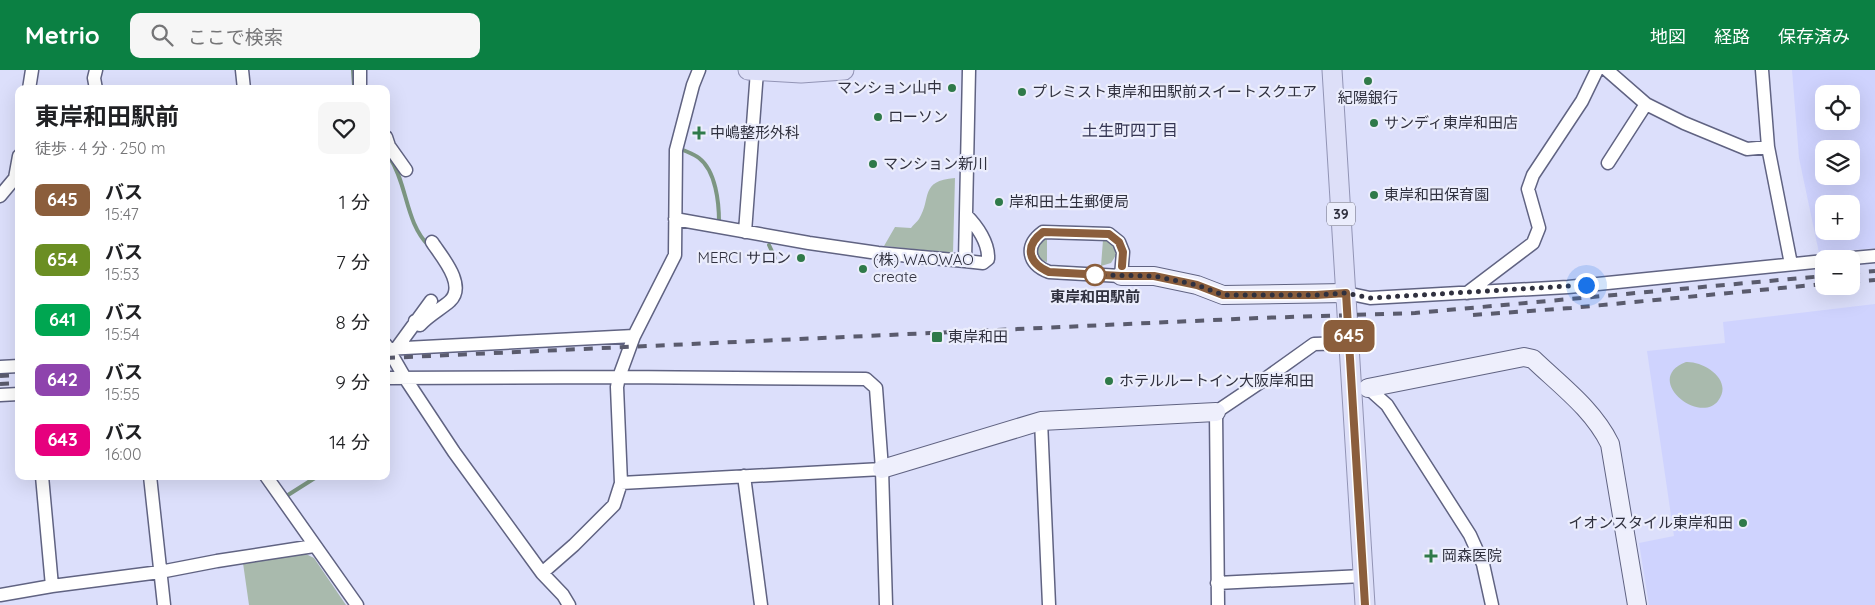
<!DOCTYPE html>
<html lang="ja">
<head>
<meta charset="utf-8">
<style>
  body { margin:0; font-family:Quicksand,"Noto Sans JP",sans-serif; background:#f6f6f6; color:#202124; height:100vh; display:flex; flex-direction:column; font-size:19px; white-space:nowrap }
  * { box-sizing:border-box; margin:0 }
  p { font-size:16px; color:#757577 }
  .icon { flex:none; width:28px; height:28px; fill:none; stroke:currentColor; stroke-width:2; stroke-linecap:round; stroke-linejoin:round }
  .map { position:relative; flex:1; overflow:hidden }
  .side { position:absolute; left:15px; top:15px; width:375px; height:395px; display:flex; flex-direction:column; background:#fff; border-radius:10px; box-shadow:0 5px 20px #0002 }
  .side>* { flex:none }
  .badge { padding:0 10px; border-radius:8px; font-size:18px; line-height:32px }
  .tools { position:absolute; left:1815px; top:15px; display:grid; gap:10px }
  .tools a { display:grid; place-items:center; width:45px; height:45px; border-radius:10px; background:#fff; box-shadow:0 5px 20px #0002; font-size:25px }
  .you { position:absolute; width:25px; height:25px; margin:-12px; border:4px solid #fff; border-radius:50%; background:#1a73e8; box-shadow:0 0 0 8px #1a73e833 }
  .map>.badge { position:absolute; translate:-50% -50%; box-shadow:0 0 0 2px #fff }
  .round { display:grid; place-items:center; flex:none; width:52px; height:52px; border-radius:10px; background:#f6f6f6 }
  .head { display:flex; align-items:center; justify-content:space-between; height:85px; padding:0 20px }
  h1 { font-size:24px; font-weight:700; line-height:38px }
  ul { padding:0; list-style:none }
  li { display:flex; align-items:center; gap:15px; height:60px; padding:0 20px }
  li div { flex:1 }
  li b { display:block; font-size:19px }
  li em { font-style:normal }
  li .badge { min-width:55px; font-weight:700; text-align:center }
  header { display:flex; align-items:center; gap:30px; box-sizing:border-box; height:70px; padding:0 25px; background:#0b8043; color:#fff }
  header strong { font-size:24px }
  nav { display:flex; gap:28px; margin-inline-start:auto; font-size:18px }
  .search { width:350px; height:45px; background:#f6f6f6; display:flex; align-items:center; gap:12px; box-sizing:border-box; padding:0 18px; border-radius:10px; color:#757577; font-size:19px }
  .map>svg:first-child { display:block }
</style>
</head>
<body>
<header>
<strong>Metrio</strong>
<div class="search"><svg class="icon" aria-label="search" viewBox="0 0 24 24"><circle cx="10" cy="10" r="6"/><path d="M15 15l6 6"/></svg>ここで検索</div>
<nav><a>地図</a><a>経路</a><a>保存済み</a></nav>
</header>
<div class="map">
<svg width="1875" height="535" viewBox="0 0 1875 535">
  <rect width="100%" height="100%" fill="#dcdffb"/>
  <path fill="#cfd3fe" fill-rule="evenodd" d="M1792 0H1875V178L1819 183 1799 88ZM1824 24H1851V51H1824ZM1824 79H1851V106H1824ZM1824 134H1851V161H1824Z
    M1875 234V535H1649L1639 473 1674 466 1647 281 1725 273 1723 252Z"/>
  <path fill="#a9baad" d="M955 108 953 183 884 176 895 157 911 158C913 155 917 152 919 149 932 128 919 111 955 108Z
    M1047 169V192L1041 190 1036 183C1037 175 1039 171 1047 169Z
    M1103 170C1111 170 1116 177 1116 185L1111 193 1101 196Z
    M1686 292C1704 291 1734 310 1718 331 1699 355 1642 309 1686 292Z
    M304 483 314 488 346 535H249L243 493Z"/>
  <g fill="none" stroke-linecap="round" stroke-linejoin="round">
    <path stroke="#7c9682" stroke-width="4" d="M353 0 354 15
      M682 78 681 79C687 82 694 84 699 88 716 101 719 133 719 152
      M390 88C408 116 405 152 429 176
      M769 175 775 188
      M288 425 318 406"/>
    <defs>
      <path id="street" d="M96 0 94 8 96 19
        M242 0 244 19
        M360 0V19
        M1607 0 1646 34 1684 53 1747 79 1768 77
        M1762 0 1768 77 1791 194
        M29 19 32 0
        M386 67 389 76 406 100
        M1608 93 1646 34
        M0 126 15 108 19 86
        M966 145C977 156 989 173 988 189L983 193 965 191 969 0
        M675 149 809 173 878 183 965 191
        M745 162 757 1
        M1043 162 1109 164 1119 172 1123 182 1121 206 1049 202C1028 194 1024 176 1043 162Z
        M1842 189 1875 186
        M1346 223 1370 228 1568 217 1824 191
        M1467 223 1533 173 1539 158 1528 119 1533 105 1582 31 1597 0
        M415 251 420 255C429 245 441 239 450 231 467 215 441 186 432 172
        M386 275 405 308 454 382 542 503 563 525 569 535
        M386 279 634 266
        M396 279 431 231
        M0 297 19 296
        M386 308 619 307 866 309 876 318 882 399 886 535
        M1364 318H1368L1387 335 1470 465 1483 494 1492 535
        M0 325 19 324
        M1041 351 1049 535
        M42 406 52 516
        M150 406 164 535
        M266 406 357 535
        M744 406 761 535
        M621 413 882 399
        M542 503 574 475 614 435 621 413 617 317 619 307 634 266 675 185 676 80 693 15 699 0
        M1217 513 1363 506
        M0 525 52 516 160 502 217 491 314 476
        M1218 535 1216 342 1265 309 1314 274 1349 273"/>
      <path id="secondary" d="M1121 206H1154L1197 215 1223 225 1346 223
        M1368 318 1524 287 1533 289C1560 315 1593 339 1610 374L1637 535
        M882 399 1041 351 1216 342"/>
      <path id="primary" d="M748 0 801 3 844 0
        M1332 0 1365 535"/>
    </defs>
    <use href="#street" stroke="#606382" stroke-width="15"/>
    <use href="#secondary" stroke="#606382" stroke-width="20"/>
    <use href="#primary" stroke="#9294b5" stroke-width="21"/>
    <use href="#street" stroke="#fff" stroke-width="12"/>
    <use href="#secondary" stroke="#eeeffc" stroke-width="18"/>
    <use href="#primary" stroke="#dddff8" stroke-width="19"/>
    <path stroke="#5a5b6d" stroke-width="4" stroke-dasharray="9 9" stroke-linecap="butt" d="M1851 203 1875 201
      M1851 212 1875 210
      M1473 245 1571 238 1824 214
      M386 288 1258 248 1415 243 1824 206
      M0 306 19 305
      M0 314 19 313"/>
  </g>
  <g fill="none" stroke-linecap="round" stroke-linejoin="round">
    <defs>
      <path id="line" d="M1122 196 1123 182 1119 172 1109 164 1043 162C1024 176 1028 193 1049 202L1121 206H1154L1197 215 1223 225H1316L1346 223 1365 535"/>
    </defs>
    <use href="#line" stroke="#fff" stroke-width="11"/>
    <use href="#line" stroke="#8b5e3c" stroke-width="8"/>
    <path stroke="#30313f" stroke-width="5" stroke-dasharray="0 9" d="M1095 205 1154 206 1197 215 1223 225H1316L1346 223 1370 228 1586 215"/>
  </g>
  <g fill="#2f7a49" stroke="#ebedfc" stroke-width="2">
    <circle cx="1368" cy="11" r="5"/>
    <circle cx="952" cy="18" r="5"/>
    <circle cx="1022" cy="22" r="5"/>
    <circle cx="878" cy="47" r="5"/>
    <circle cx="1374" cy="53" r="5"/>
    <path d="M696.5 55.5h5v5h5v5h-5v5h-5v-5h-5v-5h5z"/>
    <circle cx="873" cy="94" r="5"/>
    <circle cx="1374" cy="125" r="5"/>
    <circle cx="999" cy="132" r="5"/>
    <circle cx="801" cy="188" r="5"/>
    <circle cx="863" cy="199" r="5"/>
    <rect x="931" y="261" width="12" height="12" rx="2.5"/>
    <circle cx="1109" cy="311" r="5"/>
    <circle cx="1743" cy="453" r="5"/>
    <path d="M1428.5 478.5h5v5h5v5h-5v5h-5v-5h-5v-5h5z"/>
  </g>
  <circle fill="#fff" stroke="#8b5e3c" stroke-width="2.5" cx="1095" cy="205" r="10"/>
  <g text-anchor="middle" stroke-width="4.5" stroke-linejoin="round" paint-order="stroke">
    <rect fill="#ebedfc" stroke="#686978" stroke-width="1" x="1327" y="132.5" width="28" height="23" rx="4"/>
    <g font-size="14" font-weight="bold" fill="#30313f">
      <text x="1341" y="149">39</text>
    </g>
    <g font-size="15" fill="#30313f" stroke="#ebedfc" text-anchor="start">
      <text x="942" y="23" text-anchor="end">マンション山中</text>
      <text x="1032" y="27">プレミスト東岸和田駅前スイートスクエア</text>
      <text x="1368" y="33" text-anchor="middle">紀陽銀行</text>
      <text x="888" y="52">ローソン</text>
      <text x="1384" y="58">サンディ東岸和田店</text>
      <text x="710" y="68">中嶋整形外科</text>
      <text x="883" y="99">マンション新川</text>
      <text x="1384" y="130">東岸和田保育園</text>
      <text x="1009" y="137">岸和田土生郵便局</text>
      <text x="791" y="193" text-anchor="end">MERCI サロン</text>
      <text x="873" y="195">(株) WAOWAO<tspan x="873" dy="17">create</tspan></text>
      <text x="948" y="272">東岸和田</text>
      <text x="1119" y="316">ホテルルートイン大阪岸和田</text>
      <text x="1733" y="458" text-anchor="end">イオンスタイル東岸和田</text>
      <text x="1442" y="491">岡森医院</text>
    </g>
    <g font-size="15" font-weight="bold" fill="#30313f" stroke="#ebedfc">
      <text x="1095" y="232">東岸和田駅前</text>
    </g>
    <g font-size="16" fill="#353653" stroke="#ebedfc">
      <text x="1130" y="66">土生町四丁目</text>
    </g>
  </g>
</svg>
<div class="tools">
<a><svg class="icon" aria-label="locate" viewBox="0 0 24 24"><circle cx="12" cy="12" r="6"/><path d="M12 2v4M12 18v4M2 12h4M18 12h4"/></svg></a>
<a><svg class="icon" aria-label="layers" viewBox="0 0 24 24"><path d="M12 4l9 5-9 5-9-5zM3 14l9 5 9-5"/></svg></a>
<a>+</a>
<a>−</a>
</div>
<div class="you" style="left:1586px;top:215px"></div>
<b class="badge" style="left:1349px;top:266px;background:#8b5e3c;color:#fff">645</b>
<section class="side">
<div class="head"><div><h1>東岸和田駅前</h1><p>徒歩 · 4 分 · 250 m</p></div><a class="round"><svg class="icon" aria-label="heart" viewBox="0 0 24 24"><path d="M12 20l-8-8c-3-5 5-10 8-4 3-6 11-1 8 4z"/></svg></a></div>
<ul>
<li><span class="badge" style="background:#8b5e3c;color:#fff">645</span><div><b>バス</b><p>15:47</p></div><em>1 分</em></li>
<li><span class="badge" style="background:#6b8e23;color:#fff">654</span><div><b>バス</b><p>15:53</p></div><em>7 分</em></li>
<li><span class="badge" style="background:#00a651;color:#fff">641</span><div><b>バス</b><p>15:54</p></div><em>8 分</em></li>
<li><span class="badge" style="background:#8e44ad;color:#fff">642</span><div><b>バス</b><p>15:55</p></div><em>9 分</em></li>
<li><span class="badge" style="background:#e6007e;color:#fff">643</span><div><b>バス</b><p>16:00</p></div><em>14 分</em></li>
</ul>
</section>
</div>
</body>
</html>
